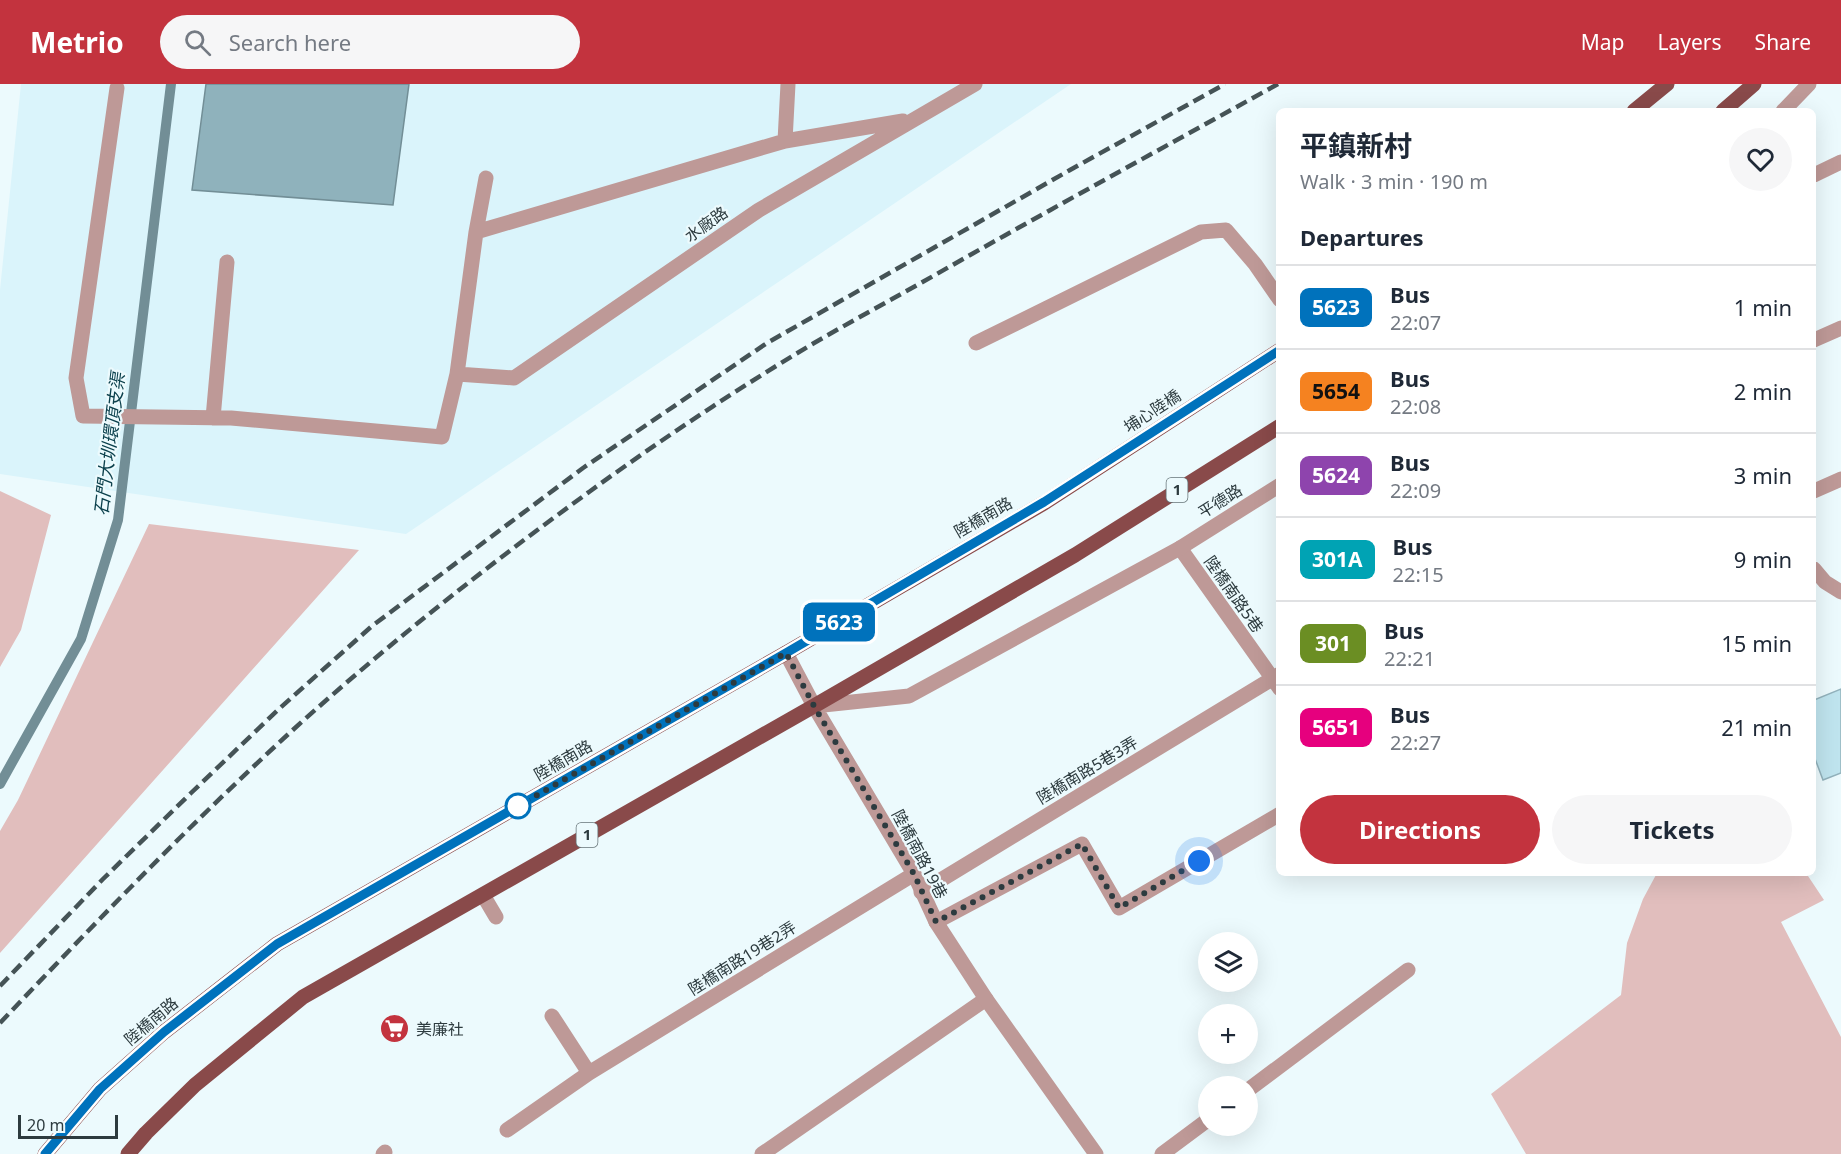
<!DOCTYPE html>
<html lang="en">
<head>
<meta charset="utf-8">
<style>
  body { margin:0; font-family:"Noto Sans","Noto Sans TC",sans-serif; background:#f6f6f7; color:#1f2937; height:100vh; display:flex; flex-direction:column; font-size:22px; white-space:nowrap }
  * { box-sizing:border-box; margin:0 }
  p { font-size:20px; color:#747a83 }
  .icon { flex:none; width:33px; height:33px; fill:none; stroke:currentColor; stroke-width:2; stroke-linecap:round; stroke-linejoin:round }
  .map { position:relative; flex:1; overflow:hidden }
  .side { position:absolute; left:1276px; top:24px; width:540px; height:768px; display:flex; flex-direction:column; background:#fff; border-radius:9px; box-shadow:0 6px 24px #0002 }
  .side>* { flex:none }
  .badge { padding:0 12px; border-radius:9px; font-size:21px; line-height:39px }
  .buttons { position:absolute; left:1198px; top:848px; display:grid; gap:12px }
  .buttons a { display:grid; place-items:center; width:60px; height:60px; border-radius:50%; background:#fff; box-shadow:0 6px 24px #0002; font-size:30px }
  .scale { position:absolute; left:18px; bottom:15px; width:100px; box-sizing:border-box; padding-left:6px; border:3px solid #2d3b3f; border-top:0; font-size:16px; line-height:21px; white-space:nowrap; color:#2d3b3f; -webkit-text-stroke:4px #ecfafd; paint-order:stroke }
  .you { position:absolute; width:30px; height:30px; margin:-15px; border:4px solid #fff; border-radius:50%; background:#1a73e8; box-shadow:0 0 0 9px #1a73e833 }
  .map>.badge { position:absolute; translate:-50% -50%; box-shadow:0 0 0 3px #fff }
  h2 { padding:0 24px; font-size:22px; line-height:54px }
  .round { display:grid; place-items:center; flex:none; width:63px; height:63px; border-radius:32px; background:#f6f6f7 }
  .head { display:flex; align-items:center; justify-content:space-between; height:102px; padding:0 24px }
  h1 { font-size:28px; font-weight:700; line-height:45px }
  .action { display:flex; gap:12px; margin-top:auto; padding:12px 24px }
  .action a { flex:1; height:69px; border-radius:36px; background:#c3333e; color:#fff; font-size:24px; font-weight:700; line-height:69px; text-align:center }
  .action a+a { background:#f6f6f7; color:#1f2937 }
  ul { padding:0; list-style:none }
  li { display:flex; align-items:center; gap:18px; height:84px; padding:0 24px; border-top:2px solid #e0e1e3 }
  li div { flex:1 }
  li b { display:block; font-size:22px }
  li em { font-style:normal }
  li .badge { min-width:66px; font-weight:700; text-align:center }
  header { display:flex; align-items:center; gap:36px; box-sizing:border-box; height:84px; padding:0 30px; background:#c3333e; color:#fff }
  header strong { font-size:28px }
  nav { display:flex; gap:33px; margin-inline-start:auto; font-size:21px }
  .search { width:420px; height:54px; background:#f6f6f7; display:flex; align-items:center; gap:15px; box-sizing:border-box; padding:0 21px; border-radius:33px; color:#747a83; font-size:22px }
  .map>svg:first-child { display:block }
</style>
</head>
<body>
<header>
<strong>Metrio</strong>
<div class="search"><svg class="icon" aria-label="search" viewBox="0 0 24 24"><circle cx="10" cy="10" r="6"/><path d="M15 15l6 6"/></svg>Search here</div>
<nav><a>Map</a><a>Layers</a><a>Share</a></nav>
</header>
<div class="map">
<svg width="1841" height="1070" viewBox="0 0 1841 1070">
  <rect width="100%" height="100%" fill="#ecfafd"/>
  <path fill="#daf4fb" d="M21 0H1071L406 450 0 390V206Z"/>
  <path fill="#e1bebd" d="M0 407 51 431 21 546 0 583Z
    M149 440 359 466 0 869V747L18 716Z
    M1657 789H1806L1824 816 1781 838 1841 953V1070H1526L1491 1010 1621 911 1627 859 1643 815Z"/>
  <path fill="#8fb2bc" stroke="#728e96" stroke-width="1.5" d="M206 0H409L393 121 192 106Z"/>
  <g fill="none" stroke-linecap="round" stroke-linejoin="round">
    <path stroke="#728e96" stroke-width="10" d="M0 700 81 555 118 436 171 0"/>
  </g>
  <path fill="#bfe4ee" stroke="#92b2bc" stroke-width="1.5" d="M1841 605V689L1823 696 1814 672V616Z"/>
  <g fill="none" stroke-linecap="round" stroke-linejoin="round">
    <path stroke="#be9997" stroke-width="15" d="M117 4 76 294 83 332 231 334 442 353 457 290 476 148 486 94
      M785 57 788 0
      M476 148 785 57 903 37
      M1814 256 1841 244
      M976 259 1201 148 1226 146 1255 180 1280 216
      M457 290 514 294 759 126 975 0
      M213 334 227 178
      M1814 407 1841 395
      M1180 464 1280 605
      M1814 485 1825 498 1841 508
      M921 808 1280 590
      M483 811 496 833
      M936 838 1082 760 1119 824 1280 730
      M552 932 589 989
      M1248 1006 1408 886
      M507 1046 589 989 914 790
      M383 1070 385 1068
      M762 1070 986 915
      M1162 1070 1209 1035"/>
    <path stroke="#be9997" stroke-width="15" d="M1783 27 1809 0
      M1814 91 1841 78
      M786 569 814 622 914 790 936 838 986 915 1096 1070
      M814 622 909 612 1180 464 1280 401"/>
    <path stroke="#894a4a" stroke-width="15" d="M1634 27 1667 0
      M1723 27 1754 0
      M45 1070 100 1005 164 948 277 860 786 569 1044 419 1280 266
      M128 1070 146 1049 195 1001 303 913 814 622 1075 471 1280 342"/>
    <path stroke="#455356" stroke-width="4.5" stroke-dasharray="12 6" stroke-linecap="butt" d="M0 902 103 795 191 709 280 624 372 542 583 384 767 259 1070 86 1225 0
      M0 939C96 838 192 738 295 644 388 560 487 482 589 408 659 357 734 307 809 262 855 235 902 210 949 183 1058 121 1168 61 1278 0"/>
  </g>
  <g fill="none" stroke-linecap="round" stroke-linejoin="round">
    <defs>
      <path id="line" d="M45 1070 100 1005 164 948 277 860 786 569 1044 418 1280 266"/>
    </defs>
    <use href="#line" stroke="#fff" stroke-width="14"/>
    <use href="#line" stroke="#0072bc" stroke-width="9"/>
    <path stroke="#2d3b3f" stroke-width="6" stroke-dasharray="0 10.8" d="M518 722 786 569 814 622 914 790 936 838 1082 760 1119 824 1199 777"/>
  </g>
  <defs>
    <symbol id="supermarket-disc" viewBox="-11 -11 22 22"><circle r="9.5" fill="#c3333e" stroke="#ecfafd"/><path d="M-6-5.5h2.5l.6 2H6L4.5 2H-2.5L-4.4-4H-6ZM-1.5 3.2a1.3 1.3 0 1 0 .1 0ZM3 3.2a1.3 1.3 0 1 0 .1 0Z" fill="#fff"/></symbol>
  </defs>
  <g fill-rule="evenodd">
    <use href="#supermarket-disc" x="378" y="928" width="33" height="33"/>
  </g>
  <circle fill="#fff" stroke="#0072bc" stroke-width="3" cx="518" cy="722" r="12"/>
  <g text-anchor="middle" stroke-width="4.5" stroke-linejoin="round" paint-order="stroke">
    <g fill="#ecfafd" stroke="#667478" stroke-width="1.5">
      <rect x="1166.5" y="394" width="21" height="24" rx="4.5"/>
      <rect x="576.5" y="739" width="21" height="24" rx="4.5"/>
    </g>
    <g font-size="15" font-weight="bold" fill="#2d3b3f">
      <text x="1177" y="411">1</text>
      <text x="587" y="756">1</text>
    </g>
    <g font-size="16" fill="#2d3b3f" stroke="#ecfafd">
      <text transform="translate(706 140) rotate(-35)" y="6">水廠路</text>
      <text transform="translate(1152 327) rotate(-33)" y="6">埔心陸橋</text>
      <text transform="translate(1220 417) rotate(-32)" y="6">平德路</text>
      <text transform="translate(983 433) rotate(-30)" y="6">陸橋南路</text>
      <text transform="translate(1234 510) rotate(55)" y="6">陸橋南路5巷</text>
      <text transform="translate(563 676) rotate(-30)" y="6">陸橋南路</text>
      <text transform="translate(1087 686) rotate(-31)" y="6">陸橋南路5巷3弄</text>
      <text transform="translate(920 770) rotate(62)" y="6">陸橋南路19巷</text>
      <text transform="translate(742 874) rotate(-32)" y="6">陸橋南路19巷2弄</text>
      <text transform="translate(151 937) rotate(-40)" y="6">陸橋南路</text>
    </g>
    <g font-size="16" fill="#2d3b3f" stroke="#ecfafd" text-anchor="start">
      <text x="416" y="951">美廉社</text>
    </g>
    <g font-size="18" font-style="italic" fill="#0c414d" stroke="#ecfafd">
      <text transform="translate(110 360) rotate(-83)" y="6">石門大圳環頂支渠</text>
    </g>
  </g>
</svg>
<div class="buttons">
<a><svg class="icon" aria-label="layers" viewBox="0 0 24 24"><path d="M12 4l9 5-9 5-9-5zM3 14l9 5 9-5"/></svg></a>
<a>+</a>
<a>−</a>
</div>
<div class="scale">20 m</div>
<div class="you" style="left:1199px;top:777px"></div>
<b class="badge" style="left:839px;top:538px;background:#0072bc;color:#fff">5623</b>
<section class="side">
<div class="head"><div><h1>平鎮新村</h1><p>Walk · 3 min · 190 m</p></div><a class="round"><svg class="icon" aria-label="heart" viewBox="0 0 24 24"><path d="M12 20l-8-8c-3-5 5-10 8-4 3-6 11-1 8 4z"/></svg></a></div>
<h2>Departures</h2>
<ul>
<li><span class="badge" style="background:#0072bc;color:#fff">5623</span><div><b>Bus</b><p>22:07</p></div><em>1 min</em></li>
<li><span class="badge" style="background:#f58220;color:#111">5654</span><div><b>Bus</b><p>22:08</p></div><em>2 min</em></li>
<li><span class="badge" style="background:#8e44ad;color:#fff">5624</span><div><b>Bus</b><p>22:09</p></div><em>3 min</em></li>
<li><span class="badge" style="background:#00a3b4;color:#fff">301A</span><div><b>Bus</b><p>22:15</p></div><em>9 min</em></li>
<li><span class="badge" style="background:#6b8e23;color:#fff">301</span><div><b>Bus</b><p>22:21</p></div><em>15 min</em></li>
<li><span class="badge" style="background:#e6007e;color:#fff">5651</span><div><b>Bus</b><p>22:27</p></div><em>21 min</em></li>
</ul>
<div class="action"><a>Directions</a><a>Tickets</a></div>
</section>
</div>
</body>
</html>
